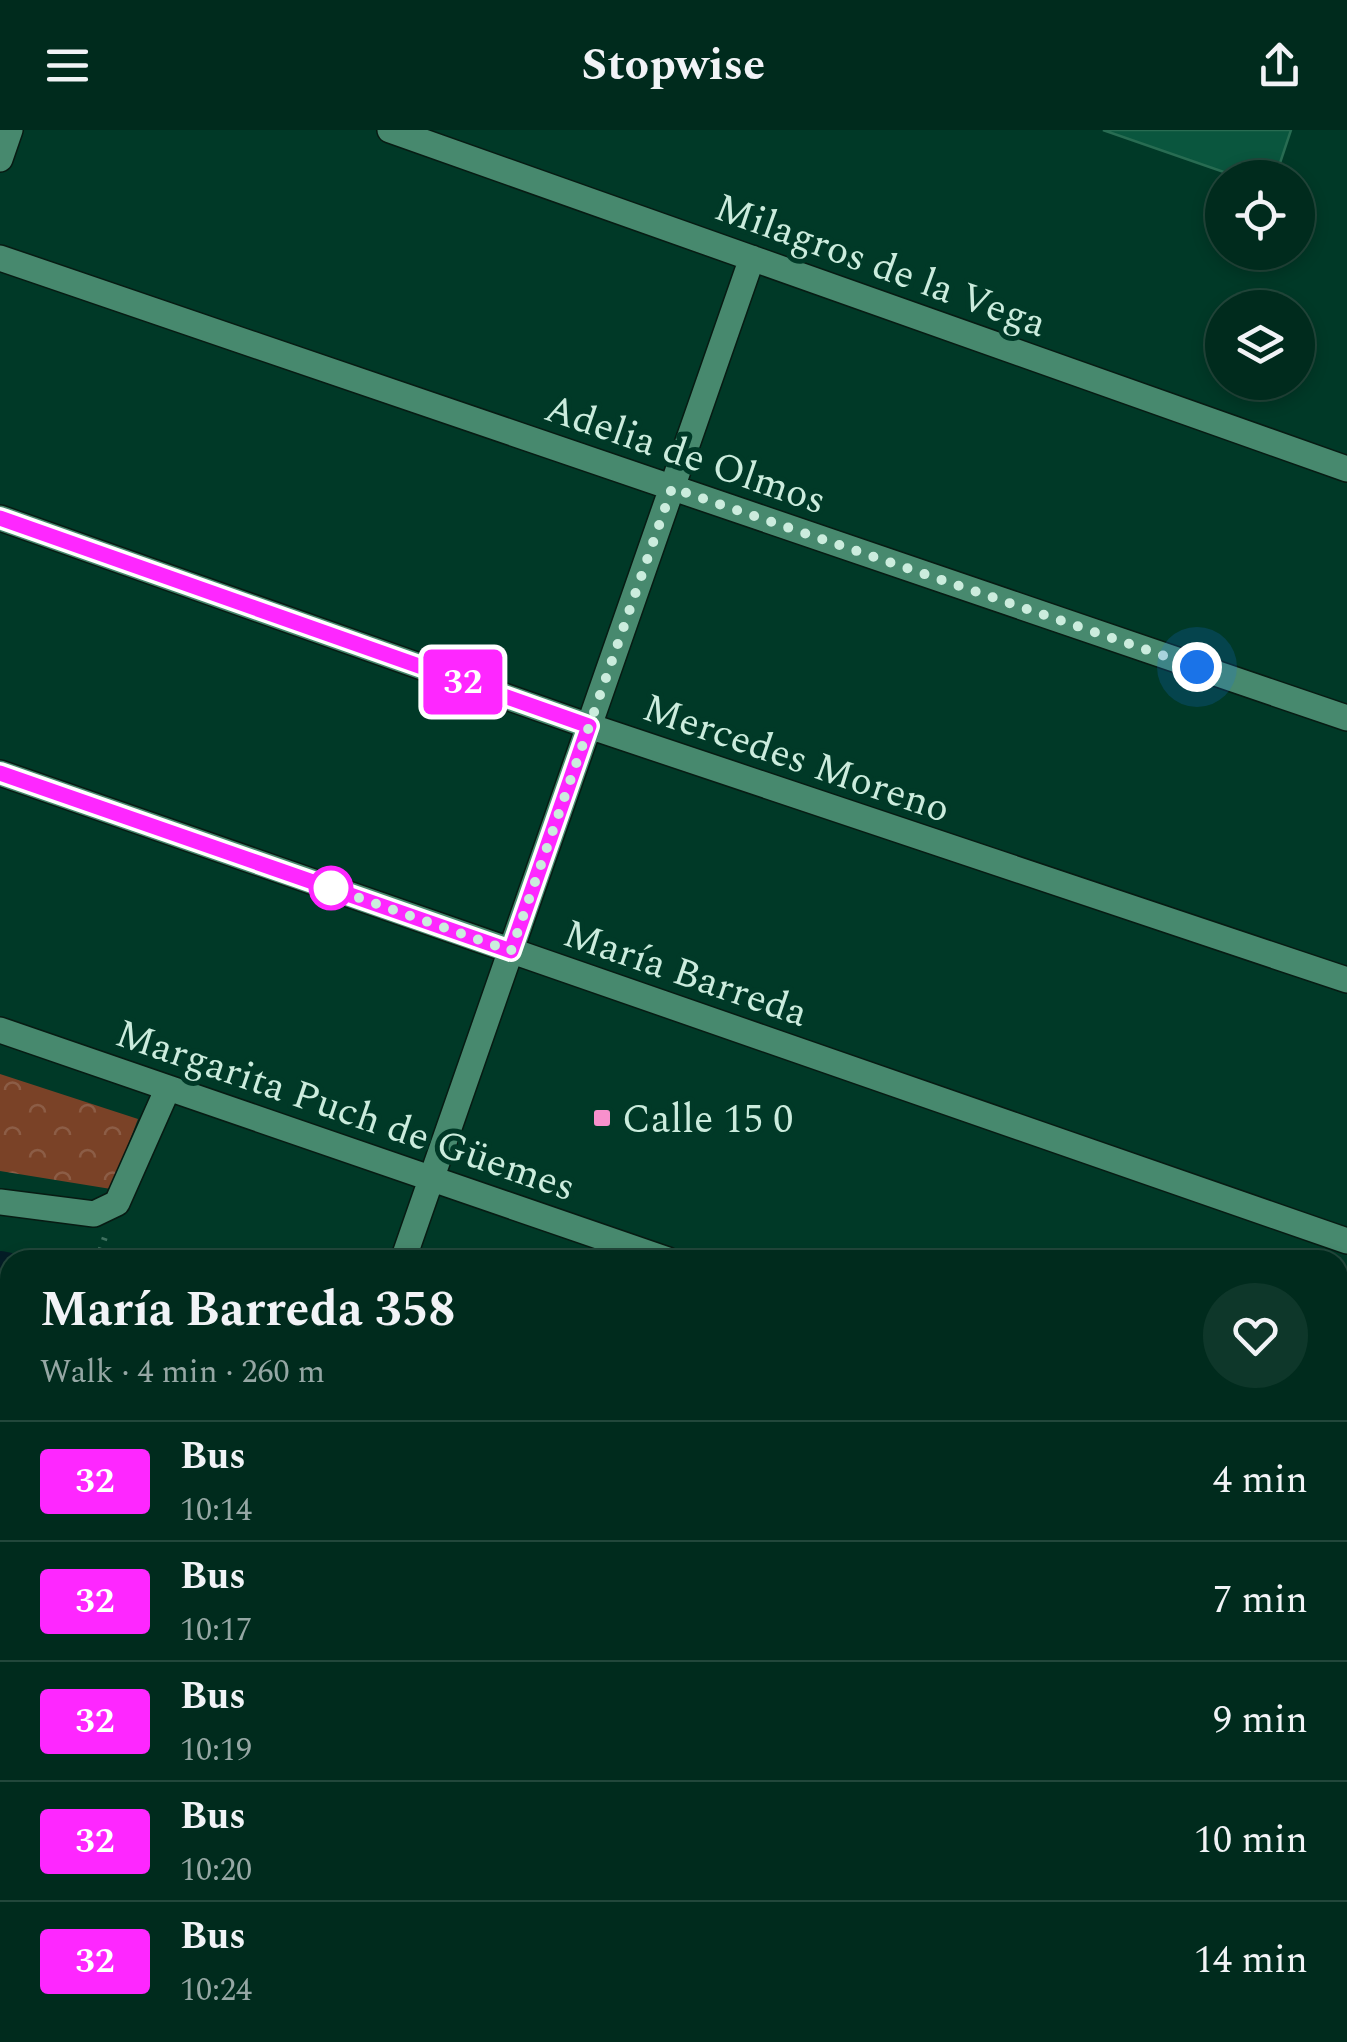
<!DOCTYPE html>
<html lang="en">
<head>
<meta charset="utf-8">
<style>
  body { margin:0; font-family:Spectral,serif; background:#0e372a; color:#f1f3f6; height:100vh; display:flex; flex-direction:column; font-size:38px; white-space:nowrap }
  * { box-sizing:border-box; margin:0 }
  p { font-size:32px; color:#95a7a4 }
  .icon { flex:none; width:55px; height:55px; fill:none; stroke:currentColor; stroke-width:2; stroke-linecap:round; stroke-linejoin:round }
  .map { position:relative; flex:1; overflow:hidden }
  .details { position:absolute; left:0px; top:1120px; width:1348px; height:792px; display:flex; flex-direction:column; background:#002b1d; border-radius:30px 30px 0 0; box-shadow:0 5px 15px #0003,0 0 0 2px #22473b }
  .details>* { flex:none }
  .badge { padding:0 20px; border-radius:8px; font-size:35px; line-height:65px }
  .tools { position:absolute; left:1205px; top:30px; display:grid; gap:20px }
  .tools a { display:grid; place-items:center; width:110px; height:110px; border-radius:50%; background:#002b1d; box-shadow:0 5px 15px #0003,0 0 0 2px #22473b; font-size:50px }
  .you { position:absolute; width:50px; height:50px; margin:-25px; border:8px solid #fff; border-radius:50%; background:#1a73e8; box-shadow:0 0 0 15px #1a73e833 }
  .map>.badge { position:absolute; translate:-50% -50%; box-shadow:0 0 0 5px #fff }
  .round { display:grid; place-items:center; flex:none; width:105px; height:105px; border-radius:52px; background:#0e372a }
  .overview { display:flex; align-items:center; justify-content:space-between; height:170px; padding:0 40px }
  h1 { font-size:48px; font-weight:700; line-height:75px }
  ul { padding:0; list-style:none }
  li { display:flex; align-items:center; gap:30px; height:120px; padding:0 40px; border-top:2px solid #22473b }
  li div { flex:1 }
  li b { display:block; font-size:38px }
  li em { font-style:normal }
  li .badge { min-width:110px; font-weight:700; text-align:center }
  header { display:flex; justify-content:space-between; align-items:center; height:130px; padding:0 40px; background:#002b1d; font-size:45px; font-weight:700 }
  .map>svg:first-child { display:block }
</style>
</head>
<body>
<header><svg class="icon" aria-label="menu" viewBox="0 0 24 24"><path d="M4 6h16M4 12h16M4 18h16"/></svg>Stopwise<svg class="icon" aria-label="share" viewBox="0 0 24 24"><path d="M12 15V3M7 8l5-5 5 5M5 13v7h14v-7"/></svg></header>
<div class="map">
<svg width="1347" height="1912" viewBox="0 0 1347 1912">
  <defs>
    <pattern id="forest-crowns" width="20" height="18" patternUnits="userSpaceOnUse" patternTransform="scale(2.5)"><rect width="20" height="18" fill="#7a4227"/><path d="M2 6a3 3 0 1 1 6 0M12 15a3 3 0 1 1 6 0" fill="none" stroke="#8c5d46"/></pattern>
  </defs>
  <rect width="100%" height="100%" fill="#003927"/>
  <path fill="url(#forest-crowns)" d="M0 944 138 989 111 1059 0 1041Z"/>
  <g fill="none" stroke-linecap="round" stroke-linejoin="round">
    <path stroke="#041d26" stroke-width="32" d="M0 1137 10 1139
      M914 1902 922 1912"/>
  </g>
  <path fill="#0a563e" stroke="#286c52" stroke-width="2.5" d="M1103 0H1291L1275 48H1241Z"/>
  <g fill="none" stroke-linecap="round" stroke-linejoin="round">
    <defs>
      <path id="minor" d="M390 0 1347 339
        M0 29 10 0
        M0 128 1347 588
        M0 388 589 596 1347 850
        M0 643 1347 1111
        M0 900 668 1130
        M0 1072 94 1084 117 1073 168 958
        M403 1130 752 128
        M0 1165 10 1166
        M1338 1267 1347 1240
        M1338 1361 1347 1365
        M0 1404 10 1375
        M0 1428 10 1432
        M1338 1622 1347 1625
        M0 1737 10 1741
        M1338 1807 1347 1796
        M473 1902 500 1912
        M866 1902 874 1912
        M1012 1902 1020 1912
        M131 1912 135 1902
        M1220 1912 1233 1902"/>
    </defs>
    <use href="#minor" stroke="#071b13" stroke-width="28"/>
    <path stroke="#3e705f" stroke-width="6" stroke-dasharray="2.5 8" stroke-linecap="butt" d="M97 1130 105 1107"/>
    <use href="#minor" stroke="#47896e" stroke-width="25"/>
  </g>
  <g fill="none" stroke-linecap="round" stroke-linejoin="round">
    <defs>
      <path id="line" d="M0 388 589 596 511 821 0 643"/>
    </defs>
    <use href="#line" stroke="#fff" stroke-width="22"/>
    <use href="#line" stroke="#fe27ff" stroke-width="15"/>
    <path stroke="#cbecdd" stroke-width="10" stroke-dasharray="0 18" d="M331 758 328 757 511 821 672 358 1197 537"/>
  </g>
  <circle fill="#fff" stroke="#fe27ff" stroke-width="5" cx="331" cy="758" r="20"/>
  <rect fill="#f890cc" stroke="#003927" stroke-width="4" x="592" y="978" width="20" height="20" rx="5"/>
  <g text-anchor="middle" stroke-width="10" stroke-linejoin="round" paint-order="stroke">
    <g font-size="40" fill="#cbecdd" stroke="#003927">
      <text transform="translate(881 134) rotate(20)" y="14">Milagros de la Vega</text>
      <text transform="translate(686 323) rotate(19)" y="14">Adelia de Olmos</text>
      <text transform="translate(797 627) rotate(19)" y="14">Mercedes Moreno</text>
      <text transform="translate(686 842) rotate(19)" y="14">María Barreda</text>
      <text transform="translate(346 979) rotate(19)" y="14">Margarita Puch de Güemes</text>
    </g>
    <g font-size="40" fill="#cbecdd" stroke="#003927" text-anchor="start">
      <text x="622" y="1002">Calle 15 0</text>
    </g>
  </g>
</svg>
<div class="tools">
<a><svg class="icon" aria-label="locate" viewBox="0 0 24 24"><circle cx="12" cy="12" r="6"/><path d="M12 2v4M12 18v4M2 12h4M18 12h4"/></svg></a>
<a><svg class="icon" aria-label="layers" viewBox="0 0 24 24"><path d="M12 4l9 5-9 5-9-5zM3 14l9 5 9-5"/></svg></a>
</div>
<div class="you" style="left:1197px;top:537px"></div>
<b class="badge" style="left:463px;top:552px;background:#fe27ff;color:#fff">32</b>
<section class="details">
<div class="overview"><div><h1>María Barreda 358</h1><p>Walk · 4 min · 260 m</p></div><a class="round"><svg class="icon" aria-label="heart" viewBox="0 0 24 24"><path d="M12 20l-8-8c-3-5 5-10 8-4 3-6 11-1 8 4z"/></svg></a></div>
<ul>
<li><span class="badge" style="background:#fe27ff;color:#fff">32</span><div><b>Bus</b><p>10:14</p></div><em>4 min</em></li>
<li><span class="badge" style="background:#fe27ff;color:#fff">32</span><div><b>Bus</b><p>10:17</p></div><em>7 min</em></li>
<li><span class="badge" style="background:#fe27ff;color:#fff">32</span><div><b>Bus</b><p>10:19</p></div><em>9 min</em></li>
<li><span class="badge" style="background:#fe27ff;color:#fff">32</span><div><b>Bus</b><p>10:20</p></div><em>10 min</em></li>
<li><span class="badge" style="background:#fe27ff;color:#fff">32</span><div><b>Bus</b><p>10:24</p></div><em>14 min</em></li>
</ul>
</section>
</div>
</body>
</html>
